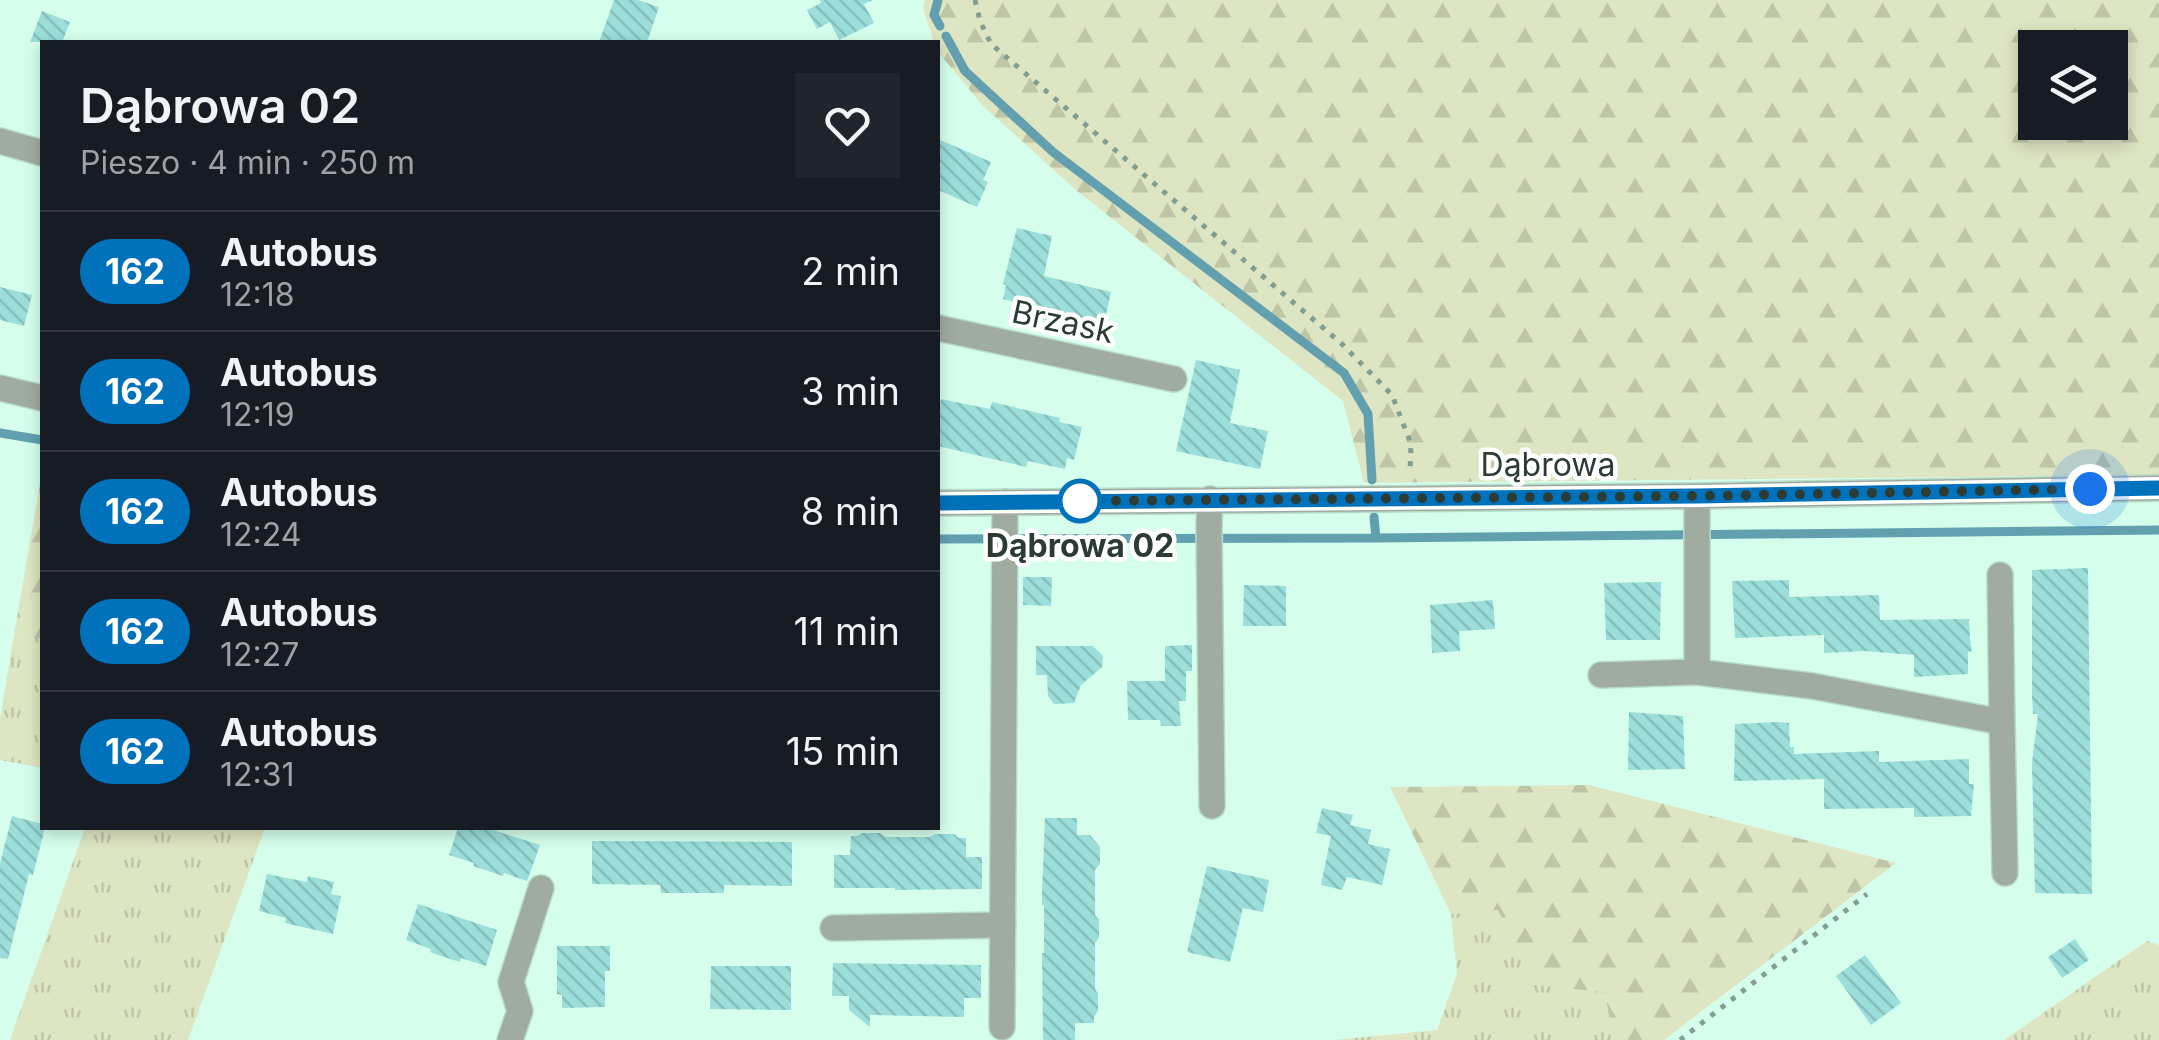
<!DOCTYPE html>
<html lang="pl">
<head>
<meta charset="utf-8">
<style>
  body { margin:0; font-family:Inter,sans-serif; background:#20242c; color:#f1f3f6; height:100vh; display:flex; flex-direction:column; font-size:38px; white-space:nowrap }
  * { box-sizing:border-box; margin:0 }
  p { font-size:32px; color:#9ea1a6 }
  .icon { flex:none; width:55px; height:55px; fill:none; stroke:currentColor; stroke-width:2; stroke-linecap:round; stroke-linejoin:round }
  .map { position:relative; flex:1; overflow:hidden }
  .drawer { position:absolute; left:40px; top:40px; width:900px; height:790px; display:flex; flex-direction:column; background:#171b24; border-radius:0px; box-shadow:0 5px 15px #0003 }
  .drawer>* { flex:none }
  .badge { padding:0 20px; border-radius:32px; font-size:35px; line-height:65px }
  .controls { position:absolute; left:2018px; top:30px; display:grid; gap:20px }
  .controls a { display:grid; place-items:center; width:110px; height:110px; border-radius:0px; background:#171b24; box-shadow:0 5px 15px #0003; font-size:50px }
  .you { position:absolute; width:50px; height:50px; margin:-25px; border:8px solid #fff; border-radius:50%; background:#1a73e8; box-shadow:0 0 0 15px #1a73e833 }
  .map>.badge { position:absolute; translate:-50% -50%; box-shadow:0 0 0 5px #fff }
  .round { display:grid; place-items:center; flex:none; width:105px; height:105px; border-radius:0px; background:#20242c }
  .summary { display:flex; align-items:center; justify-content:space-between; height:170px; padding:0 40px }
  h1 { font-size:48px; font-weight:600; line-height:75px }
  ul { padding:0; list-style:none }
  li { display:flex; align-items:center; gap:30px; height:120px; padding:0 40px; border-top:2px solid #363941 }
  li div { flex:1 }
  li b { display:block; font-size:38px }
  li em { font-style:normal }
  li .badge { min-width:110px; font-weight:700; text-align:center }
  .map>svg:first-child { display:block }
</style>
</head>
<body>
<div class="map">
<svg width="2159" height="1040" viewBox="0 0 2159 1040">
  <defs>
    <pattern id="grass-tufts" width="24" height="20" patternUnits="userSpaceOnUse" patternTransform="scale(2.5)"><rect width="24" height="20" fill="#dee5c2"/><path d="M3 7l-1-3M5 7V3M7 7l1-3M15 17l-1-3M17 17v-4M19 17l1-3" fill="none" stroke="#bfc5a7"/></pattern>
    <pattern id="forest-firs" width="22" height="20" patternUnits="userSpaceOnUse" patternTransform="scale(2.5)"><rect width="22" height="20" fill="#dee5c2"/><path d="M5 1l3.5 6h-7zM16 11l3.5 6h-7z" fill="#bfc5a7"/></pattern>
    <pattern id="building-back-hatch" width="6" height="6" patternUnits="userSpaceOnUse" patternTransform="scale(2.5)"><rect width="6" height="6" fill="#9bdeda"/><path d="M-1 5l2 2M0 0l6 6M5-1l2 2" fill="none" stroke="#86bfbc"/></pattern>
  </defs>
  <rect width="100%" height="100%" fill="#d5ffec"/>
  <path fill="url(#grass-tufts)" d="M14 635 42 639V768L0 760V720Z
    M85 828H265L188 1040H10Z
    M1498 909 1534 984 1606 992 1613 1040H1334L1437 1030 1457 974 1451 914Z
    M2147 941 2159 945V1040H2004Z"/>
  <path fill="url(#forest-firs)" fill-rule="evenodd" d="M925 0H2159V475L1364 483 1343 401 1077 191 983 106 938 52V42H934L923 8ZM2035 48H2110V122H2035Z
    M42 472V639L14 635Z
    M1589 785 1896 863 1664 1040H1613L1605 992 1534 985 1498 910 1451 914 1390 787Z"/>
  <g fill="none" stroke-linecap="round" stroke-linejoin="round">
    <path stroke="#62a0b0" stroke-width="9" d="M938 0 934 15 940 26
      M946 36 965 71 1053 152 1344 373 1368 414 1372 480
      M0 433 42 440
      M1374 517 1376 538
      M938 539 1376 538 2159 530"/>
  </g>
  <path fill="url(#building-back-hatch)" d="M614 0H638L659 7 647 42H599Z
    M820 0H873L864 4 874 23 839 40 830 22 817 29 807 10 821 3Z
    M42 11 70 22 62 42H30Z
    M938 139 991 162 983 180 988 182 977 207 938 190Z
    M1017 228 1052 236 1044 276 1111 292 1102 333 1033 317 1036 307 1003 299 1006 285 1003 284Z
    M0 287 32 295 24 326 0 320Z
    M1196 360 1240 370 1230 423 1268 431 1260 469 1176 451Z
    M941 399 990 409 992 402 1060 418 1059 422 1082 427 1074 460 1067 458 1065 469 1028 461 1026 467 938 446V414Z
    M2088 568 2092 894 2035 893 2032 763 2038 714H2033L2032 697V570Z
    M1023 577H1052L1051 606 1023 605Z
    M1789 580V597L1879 595 1880 620 1969 619 1970 640 1972 651 1968 652V674L1914 677V655L1865 651 1824 653V635L1735 638 1732 581Z
    M1661 582 1660 640H1606L1604 583Z
    M1244 585 1286 586V626H1243Z
    M1493 600 1495 629 1459 631 1460 651 1432 653 1430 605Z
    M1192 645V671H1186V701H1179L1181 726H1161L1160 720H1128L1127 681H1165V646Z
    M1036 646H1093L1103 656 1102 667 1081 685 1074 703 1054 704 1048 696 1047 675H1036Z
    M1629 712 1683 716 1685 769 1628 770Z
    M1777 722 1789 723 1790 747H1794V754L1879 751V762L1969 759V784H1974L1971 816 1914 817V808L1824 809V779L1734 781 1735 724Z
    M1322 808 1353 815 1350 825 1371 830 1368 844 1390 849 1382 885 1347 877 1342 890 1321 885 1331 836 1316 833Z
    M12 816 42 824V828H45L33 875 29 874 8 959 0 958V864Z
    M1045 818H1077V835H1090L1100 847V864L1095 870V915L1099 920V938L1095 943V989L1098 994V1011L1094 1017V1023H1075V1040H1043L1042 953H1044V905H1042V892Z
    M458 828H487L540 845 527 881 504 873 503 876 473 866 474 863 449 855Z
    M862 833H880L886 837H930L935 834H954L959 838H966V857H982V889L895 890V888H834V855H850L851 836H857Z
    M592 841 792 842V886L724 885V893H661L660 885 592 884Z
    M1207 866 1269 880 1263 912 1243 908 1230 962 1187 952Z
    M267 874 307 882 308 876 334 882 331 894 341 896 333 934 285 923 286 918 259 911Z
    M418 904 497 930 486 966 461 958 460 962 444 957 430 952 431 949 406 940Z
    M2075 939 2089 960 2062 978 2048 957Z
    M557 946H610V971H605V1007L562 1008V995L557 994Z
    M1865 955 1901 1003 1871 1025 1836 976Z
    M833 963 981 965V998H964V1017L870 1015V1027L849 1010V996H832Z
    M711 966H791V1010L710 1009Z"/>
  <g fill="none" stroke-linecap="round" stroke-linejoin="round">
    <defs>
      <path id="minor" d="M0 141 42 153
        M938 328 1174 379
        M0 388 42 398
        M1210 499 1209 525 1212 806
        M938 503 1697 496 2159 488
        M1697 672 1812 686 2002 722 2000 575
        M1601 675 1697 672V496
        M2002 722 2005 873
        M833 928 1003 925
        M1002 1027 1005 502
        M510 1040 520 1011 511 982 541 888"/>
    </defs>
    <use href="#minor" stroke="#b7dccb" stroke-width="28"/>
    <path stroke="#819e91" stroke-width="5" stroke-dasharray="5 8" stroke-linecap="butt" d="M975 0 980 21 991 44 1342 344 1392 395 1411 444 1410 473
      M1680 1040 1867 894"/>
    <use href="#minor" stroke="#a0ac9f" stroke-width="25"/>
  </g>
  <g fill="none" stroke-linecap="round" stroke-linejoin="round">
    <defs>
      <path id="line" d="M938 503 1698 496 2159 488"/>
    </defs>
    <use href="#line" stroke="#fff" stroke-width="22"/>
    <use href="#line" stroke="#0072bc" stroke-width="15"/>
    <path stroke="#2c3c35" stroke-width="10" stroke-dasharray="0 18" d="M1080 501 1698 496 2090 489"/>
  </g>
  <circle fill="#fff" stroke="#0072bc" stroke-width="5" cx="1080" cy="501" r="20"/>
  <g text-anchor="middle" stroke-width="9" stroke-linejoin="round" paint-order="stroke">
    <g font-size="32" fill="#2c3c35" stroke="#fff">
      <text transform="translate(1063 322) rotate(12)" y="11">Brzask</text>
      <text x="1548" y="476">Dąbrowa</text>
    </g>
    <g font-size="32" font-weight="bold" fill="#2c3c35" stroke="#fff">
      <text x="1080" y="557">Dąbrowa 02</text>
    </g>
  </g>
</svg>
<div class="controls">
<a><svg class="icon" aria-label="layers" viewBox="0 0 24 24"><path d="M12 4l9 5-9 5-9-5zM3 14l9 5 9-5"/></svg></a>
</div>
<div class="you" style="left:2090px;top:489px"></div>
<section class="drawer">
<div class="summary"><div><h1>Dąbrowa 02</h1><p>Pieszo · 4 min · 250 m</p></div><a class="round"><svg class="icon" aria-label="heart" viewBox="0 0 24 24"><path d="M12 20l-8-8c-3-5 5-10 8-4 3-6 11-1 8 4z"/></svg></a></div>
<ul>
<li><span class="badge" style="background:#0072bc;color:#fff">162</span><div><b>Autobus</b><p>12:18</p></div><em>2 min</em></li>
<li><span class="badge" style="background:#0072bc;color:#fff">162</span><div><b>Autobus</b><p>12:19</p></div><em>3 min</em></li>
<li><span class="badge" style="background:#0072bc;color:#fff">162</span><div><b>Autobus</b><p>12:24</p></div><em>8 min</em></li>
<li><span class="badge" style="background:#0072bc;color:#fff">162</span><div><b>Autobus</b><p>12:27</p></div><em>11 min</em></li>
<li><span class="badge" style="background:#0072bc;color:#fff">162</span><div><b>Autobus</b><p>12:31</p></div><em>15 min</em></li>
</ul>
</section>
</div>
</body>
</html>
